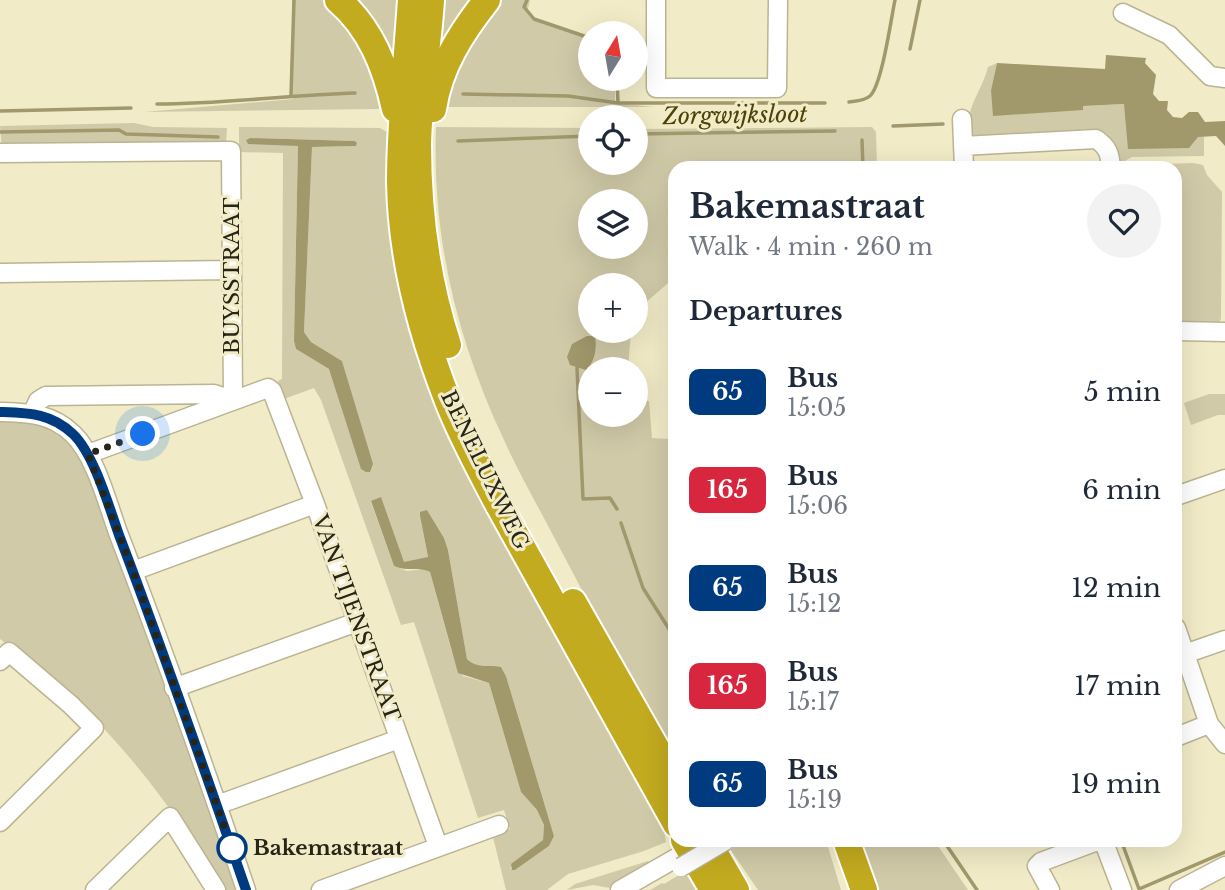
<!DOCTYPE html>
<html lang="en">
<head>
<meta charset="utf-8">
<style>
  body { margin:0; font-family:"Libre Baskerville",serif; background:#f2f2f3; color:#1f2937; height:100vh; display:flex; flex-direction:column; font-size:26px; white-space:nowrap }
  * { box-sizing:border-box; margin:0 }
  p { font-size:23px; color:#747a83 }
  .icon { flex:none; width:38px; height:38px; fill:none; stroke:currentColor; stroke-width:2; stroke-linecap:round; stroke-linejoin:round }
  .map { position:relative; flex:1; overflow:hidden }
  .details { position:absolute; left:668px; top:161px; width:514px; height:686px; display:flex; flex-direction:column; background:#fff; border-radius:21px; box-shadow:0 7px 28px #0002 }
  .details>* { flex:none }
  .badge { padding:0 14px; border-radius:10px; font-size:24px; line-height:46px }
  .needle { width:46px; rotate:11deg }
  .buttons { position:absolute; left:578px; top:21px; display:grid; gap:14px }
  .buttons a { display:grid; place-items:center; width:70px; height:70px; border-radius:50%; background:#fff; box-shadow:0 7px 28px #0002; font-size:35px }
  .you { position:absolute; width:35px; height:35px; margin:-18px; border:5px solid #fff; border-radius:50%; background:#1a73e8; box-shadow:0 0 0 10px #1a73e833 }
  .map>.badge { position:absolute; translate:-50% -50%; box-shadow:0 0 0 4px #fff }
  h2 { padding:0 21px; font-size:26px; line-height:63px }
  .round { display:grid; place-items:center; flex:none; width:74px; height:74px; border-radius:37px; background:#f2f2f3 }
  .overview { display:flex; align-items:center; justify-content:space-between; height:119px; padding:0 21px }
  h1 { font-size:33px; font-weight:700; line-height:52px }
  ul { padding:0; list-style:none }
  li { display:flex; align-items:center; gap:21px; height:98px; padding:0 21px }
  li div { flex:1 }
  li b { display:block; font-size:26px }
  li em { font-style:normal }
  li .badge { min-width:77px; font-weight:700; text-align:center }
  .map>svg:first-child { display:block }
</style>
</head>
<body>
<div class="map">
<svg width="1225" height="890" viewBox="0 0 1225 890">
  <rect width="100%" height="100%" fill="#f1ebc7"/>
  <path fill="#d0caa8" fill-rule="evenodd" d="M292 0H330L348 19 378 84 379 109 144 112 293 99Z
    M349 0H401L394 75Z
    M438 0H478L431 82Z
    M491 0H530L527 13 531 18 590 38V79H615V103L655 107H437Z
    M997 63 991 90 1083 110V106L1125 104 1198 137 1204 136V156L1132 157 1116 166 1115 148 968 138C966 104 980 96 988 67Z
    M134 123 153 127 227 128 226 145 2 149 0 126Z
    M239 127 380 128 387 132C385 233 410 343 447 437L650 801 664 830 666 842 644 851 568 874 547 890H506L493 837 510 829 504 810 478 818 414 622 401 625 321 400 314 388 284 399 278 381 282 379 283 153 239 152ZM250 138 355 141 357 143 356 146 312 147 304 332 311 342 342 361 373 469 329 369 296 349 294 341 298 146 246 140ZM381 498 404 563 428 558 420 516 427 510 444 538 448 550 467 659C477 669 489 664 501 667L506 676 554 836 549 846 515 870 510 868 543 840 544 825 537 810 521 792 489 683 463 676 452 652 430 572 424 569 407 571 394 566 371 502Z
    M436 127 590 128V163H635V129L872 127 876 132 877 168H676L675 277 635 312V285H590V331H631L628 369H590V415H635V398L649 401 652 438 669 439 675 448V757C633 685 593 612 555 539 538 506 519 474 504 440 457 340 432 238 436 127ZM590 201H635V247H590Z
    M1193 163 1203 165 1207 175 1222 192 1221 319 1218 323H1176V168H1131L1134 165Z
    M1209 394H1225V415H1218L1191 425 1184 403Z
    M0 420 45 423 71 441 87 472 214 817 211 818 237 884 236 890H223C162 790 97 706 0 639Z
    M738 840H826L841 890H758L728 846Z
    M853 840H934L968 890H870Z
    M648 861 650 866 623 883 610 888 593 885 567 890 575 884Z
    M684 872 697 890H650L662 883 664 884Z"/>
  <path fill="#a1986c" d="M1106 55 1146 58 1145 63 1156 75 1153 94 1159 101H1168L1167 110 1173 117 1182 118 1189 112H1198L1205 122 1225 121V146L1216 136 1198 137 1189 148 1128 149 1124 104 1083 106V110L993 116 991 90 997 63 1105 69Z
    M250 138 355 141 357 143 356 146 312 147 304 332 311 342 342 361 373 464 370 472H366L361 469 329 369 296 349 294 341 298 146 248 144 246 140Z
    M587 336H595C597 348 595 362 586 370L570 365 567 357 572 344Z
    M381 497 404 562 428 557 420 516V512L427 510 444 538 448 550 467 659C477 669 489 664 501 667L506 676 554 836 549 846 515 870H512L511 864 543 840 544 825 537 810 521 792 489 683 458 673 430 572C419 566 407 572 394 566L371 501Z"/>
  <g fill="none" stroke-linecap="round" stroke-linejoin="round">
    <path stroke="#a1986c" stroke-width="3.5" d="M527 0 524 7 534 19 590 38
      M910 49 920 0
      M617 79 618 103
      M463 94 568 96 618 103H825
      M291 95 294 0
      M849 102C856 101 864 101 870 96 882 85 891 19 895 0
      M157 104C223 104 289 95 355 93
      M0 111 131 108
      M893 126 943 124
      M0 132 119 130 126 134 218 137
      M635 134 835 131
      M862 140 863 168
      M458 141 590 136
      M577 368 583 499 610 498 617 509
      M621 523 643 588 676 640
      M943 840 977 890
      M1121 840 1139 889 1225 852"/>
    <defs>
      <path id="minor" d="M656 0V88H777L778 0
        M1123 13 1169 35 1210 76 1225 78
        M962 119 964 168
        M963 146 1096 139C1108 147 1110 154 1111 168
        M0 153 231 151 233 400 214 394 46 396 38 401 33 412
        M0 273 231 270
        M1176 331 1225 332
        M0 412C29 413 51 413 73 434 96 456 108 506 119 535 164 652 206 771 246 890
        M88 454 268 388 272 391 315 504 438 846
        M1176 496 1225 479
        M133 571 315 504
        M1176 628 1209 724 1225 744
        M1176 657 1225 640
        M0 661 9 652 71 705 94 728 0 822
        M174 688 357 622
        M1176 737 1209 724
        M217 805 399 739
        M1103 840 1122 890
        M95 890 170 817 216 890
        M321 890 499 825
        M620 890 676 858
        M1050 890 1037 866 1041 862 1100 840
        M1179 890 1225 866"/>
      <path id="highway" d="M338 0C371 28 386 68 395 109
        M411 0C407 60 400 121 400 182 401 256 421 332 448 401 461 435 480 469 497 502L676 824
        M431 0C428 48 419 96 418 144 418 211 427 281 448 345
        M433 109C439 67 461 33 487 0
        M573 602 676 783
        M684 840 713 890
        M707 840 736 890
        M846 840 864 890"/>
    </defs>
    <use href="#minor" stroke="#bab492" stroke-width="21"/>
    <use href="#highway" stroke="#fff" stroke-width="30"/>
    <use href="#minor" stroke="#fff" stroke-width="18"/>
    <use href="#highway" stroke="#c2ab1f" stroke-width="26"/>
    <defs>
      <path id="minor-bridge" d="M681 867 725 841"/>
    </defs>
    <use href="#minor-bridge" stroke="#bab492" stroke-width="21" stroke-linecap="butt"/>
    <use href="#minor-bridge" stroke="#fff" stroke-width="18"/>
  </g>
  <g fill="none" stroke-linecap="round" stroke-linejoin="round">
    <defs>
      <path id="line" d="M0 412C29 413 51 413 73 434 94 454 109 507 119 535 164 653 205 771 246 890"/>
    </defs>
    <use href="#line" stroke="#fff" stroke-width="16"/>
    <use href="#line" stroke="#003b80" stroke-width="10"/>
    <path stroke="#272518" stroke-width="7" stroke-dasharray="0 12.6" d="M143 434 88 454 133 571 232 848"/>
  </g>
  <circle fill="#fff" stroke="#003b80" stroke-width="3.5" cx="232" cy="848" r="14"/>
  <g text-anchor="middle" stroke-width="6" stroke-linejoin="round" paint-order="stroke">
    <g font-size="21" fill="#272518" stroke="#f1ebc7">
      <text transform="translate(232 276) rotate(-90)" y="7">BUYSSTRAAT</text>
      <text transform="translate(485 470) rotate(64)" y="7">BENELUXWEG</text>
      <text transform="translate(356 618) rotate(70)" y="7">VAN TIJENSTRAAT</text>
    </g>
    <g font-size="21" font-weight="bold" fill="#272518" stroke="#f1ebc7" text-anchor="start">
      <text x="253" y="855">Bakemastraat</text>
    </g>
    <g font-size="23" font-style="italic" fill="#4d4309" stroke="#f1ebc7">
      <text transform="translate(735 115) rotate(-1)" y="8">Zorgwijksloot</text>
    </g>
  </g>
</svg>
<div class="buttons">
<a><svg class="needle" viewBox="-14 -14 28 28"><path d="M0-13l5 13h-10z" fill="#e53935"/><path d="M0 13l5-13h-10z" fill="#747a83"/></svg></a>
<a><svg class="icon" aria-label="locate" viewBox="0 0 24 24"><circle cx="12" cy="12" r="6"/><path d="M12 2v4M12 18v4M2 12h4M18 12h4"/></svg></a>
<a><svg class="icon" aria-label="layers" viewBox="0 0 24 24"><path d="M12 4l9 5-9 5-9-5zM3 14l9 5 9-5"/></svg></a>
<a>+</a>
<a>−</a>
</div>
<div class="you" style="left:143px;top:434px"></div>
<section class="details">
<div class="overview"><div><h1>Bakemastraat</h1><p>Walk · 4 min · 260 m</p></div><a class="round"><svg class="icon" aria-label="heart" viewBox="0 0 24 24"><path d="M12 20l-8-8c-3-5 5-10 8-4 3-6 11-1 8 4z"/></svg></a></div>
<h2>Departures</h2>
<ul>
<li><span class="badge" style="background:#003b80;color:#fff">65</span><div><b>Bus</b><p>15:05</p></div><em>5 min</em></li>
<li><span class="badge" style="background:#d7263d;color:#fff">165</span><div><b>Bus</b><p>15:06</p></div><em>6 min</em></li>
<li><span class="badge" style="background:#003b80;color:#fff">65</span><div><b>Bus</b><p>15:12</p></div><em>12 min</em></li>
<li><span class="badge" style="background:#d7263d;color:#fff">165</span><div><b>Bus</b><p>15:17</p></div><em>17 min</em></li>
<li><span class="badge" style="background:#003b80;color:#fff">65</span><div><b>Bus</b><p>15:19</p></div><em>19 min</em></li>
</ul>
</section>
</div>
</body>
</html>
